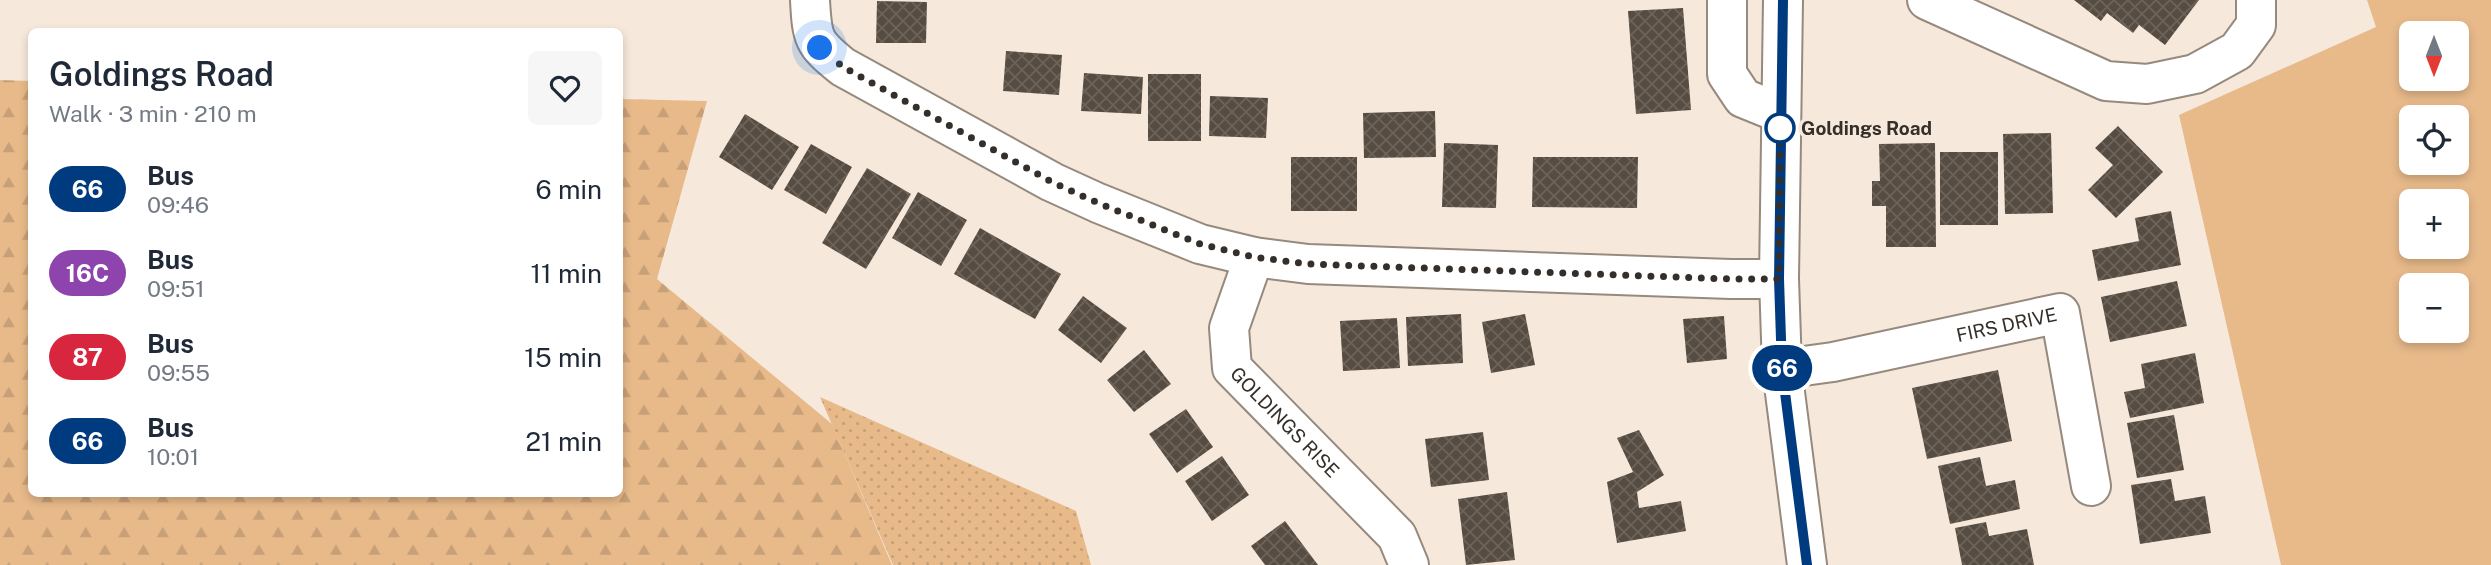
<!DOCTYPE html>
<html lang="en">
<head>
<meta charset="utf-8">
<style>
  body { margin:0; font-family:"Public Sans",sans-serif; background:#f6f6f7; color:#1f2937; height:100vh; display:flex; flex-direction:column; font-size:26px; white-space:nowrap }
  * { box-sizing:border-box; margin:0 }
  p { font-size:23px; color:#747a83 }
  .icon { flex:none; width:38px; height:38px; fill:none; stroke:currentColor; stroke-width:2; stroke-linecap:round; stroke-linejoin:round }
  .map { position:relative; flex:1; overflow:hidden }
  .drawer { position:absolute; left:28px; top:28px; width:595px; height:469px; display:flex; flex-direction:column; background:#fff; border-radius:10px; box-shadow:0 4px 10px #0003 }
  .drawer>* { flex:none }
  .badge { padding:0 14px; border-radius:23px; font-size:24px; line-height:46px }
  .needle { width:46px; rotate:180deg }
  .fabs { position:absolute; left:2399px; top:21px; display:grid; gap:14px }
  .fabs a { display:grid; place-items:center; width:70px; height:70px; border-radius:10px; background:#fff; box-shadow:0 4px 10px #0003; font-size:35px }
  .you { position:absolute; width:35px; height:35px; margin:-18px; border:5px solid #fff; border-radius:50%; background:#1a73e8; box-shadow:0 0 0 10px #1a73e833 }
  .map>.badge { position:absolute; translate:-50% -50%; box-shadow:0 0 0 4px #fff }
  .round { display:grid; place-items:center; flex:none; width:74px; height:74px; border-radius:10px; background:#f6f6f7 }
  .head { display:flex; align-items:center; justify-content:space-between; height:119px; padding:0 21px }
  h1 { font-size:33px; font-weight:600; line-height:52px }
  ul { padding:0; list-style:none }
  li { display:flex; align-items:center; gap:21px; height:84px; padding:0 21px }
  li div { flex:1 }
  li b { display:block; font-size:26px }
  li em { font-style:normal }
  li .badge { min-width:77px; font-weight:700; text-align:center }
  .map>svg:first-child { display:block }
</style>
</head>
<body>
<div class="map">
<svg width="2491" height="565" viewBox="0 0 2491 565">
  <defs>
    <pattern id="grass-dots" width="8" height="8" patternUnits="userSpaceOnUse" patternTransform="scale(1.75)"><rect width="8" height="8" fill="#e8ba8a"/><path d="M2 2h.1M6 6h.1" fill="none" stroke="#c8a077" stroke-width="1.8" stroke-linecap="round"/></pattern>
    <pattern id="forest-firs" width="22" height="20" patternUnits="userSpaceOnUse" patternTransform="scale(1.75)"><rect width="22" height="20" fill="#e8ba8a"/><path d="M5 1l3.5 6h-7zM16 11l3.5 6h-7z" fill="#c8a077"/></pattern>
    <pattern id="building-cross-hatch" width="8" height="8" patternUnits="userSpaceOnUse" patternTransform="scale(1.75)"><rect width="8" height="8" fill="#574c41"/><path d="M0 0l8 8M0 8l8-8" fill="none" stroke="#6c635a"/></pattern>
  </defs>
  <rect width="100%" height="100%" fill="#f6e9db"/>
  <path fill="url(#grass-dots)" d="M820 397 1076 511 1091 565H893Z"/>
  <path fill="url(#forest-firs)" d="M0 80 31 81 32 494H620V99L707 101 657 279 832 424 892 565H0Z"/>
  <path fill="#e8ba8a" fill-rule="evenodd" d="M2367 0H2491V565H2281L2179 115 2376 27ZM2412 33H2457V79H2412ZM2412 117H2457V163H2412ZM2412 201H2457V247H2412ZM2412 285H2457V331H2412Z"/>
  <path fill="url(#building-cross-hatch)" d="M2074 0H2199L2165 45 2139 25 2133 33 2107 13 2101 21Z
    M877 1 927 2 926 43H876Z
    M1683 8 1691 110 1636 114 1628 11Z
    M1006 51 1062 55 1059 95 1003 91Z
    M1084 73 1143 77 1141 114 1081 111Z
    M1148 74H1201V141H1148Z
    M1210 96 1268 98 1266 138 1209 136Z
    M1435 111 1436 157 1364 158 1363 113Z
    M745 114 799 147 772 190 719 157Z
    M2118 126 2163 172 2116 218 2088 190 2113 165 2095 148Z
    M2051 133 2053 213 2005 214 2003 134Z
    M1444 143 1498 145 1496 208 1442 207Z
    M1935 143 1936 247H1886V206H1872V181H1880L1879 144Z
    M811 144 852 167 826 214 784 190Z
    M1940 152H1998V225H1940Z
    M1291 157H1357V211H1291Z
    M1533 157H1638L1637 208 1532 207Z
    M867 168 911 194 866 269 822 243Z
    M918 192 967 220 941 266 892 238Z
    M2171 211 2181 265 2098 281 2092 250 2139 241 2135 218Z
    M980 228 1061 274 1035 319 954 274Z
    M2177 281 2187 326 2110 342 2101 297Z
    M1083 296 1127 328 1101 363 1058 330Z
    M1461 314 1463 363 1408 366 1406 317Z
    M1525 314 1535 365 1491 373 1482 322Z
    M1724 316 1727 359 1687 363 1683 319Z
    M1397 318 1400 368 1343 371 1340 321Z
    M1144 350 1171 384 1134 412 1107 380Z
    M2195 353 2204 403 2130 418 2124 392 2145 388 2141 364Z
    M1998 370 2012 441 1927 459 1912 388Z
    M1186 409 1213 447 1177 473 1149 434Z
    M2174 415 2184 470 2137 478 2127 423Z
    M1639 430 1664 475 1637 492 1639 508 1681 501 1686 531 1617 543 1607 482 1633 472 1617 438Z
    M1483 432 1489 480 1431 487 1425 439Z
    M1222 456 1249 495 1212 521 1185 481Z
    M1980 457 1986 486 2015 480 2020 509 1950 524 1938 466Z
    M2171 479 2175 501 2205 496 2211 533 2140 544 2131 485Z
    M1507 492 1515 560 1466 565 1458 499Z
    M1285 521 1318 565H1265L1251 546Z
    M1986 522 1989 536 2027 529 2034 565H1962L1955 528Z"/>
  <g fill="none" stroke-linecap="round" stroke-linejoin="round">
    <defs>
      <g id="minor">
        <path d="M810 0C812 39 813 43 843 67L1052 182 1098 203 1200 244 1254 257 1308 264 1731 279H1779"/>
        <path d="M1727 0V74L1743 98 1780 113"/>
        <path d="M1927 0 2106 81 2147 84 2195 74 2237 51 2256 25V0"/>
        <path id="s1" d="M1254 257 1229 328 1232 368 1397 536 1409 565"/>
        <path id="s2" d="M1782 369 1833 362 2060 313 2091 486"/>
      </g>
      <path id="major" d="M1783 0 1779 279 1782 369 1807 565"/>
    </defs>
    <use href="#minor" stroke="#96897d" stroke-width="42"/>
    <use href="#major" stroke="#96897d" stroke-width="42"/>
    <use href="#minor" stroke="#fff" stroke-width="38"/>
    <use href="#major" stroke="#fff" stroke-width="38"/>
  </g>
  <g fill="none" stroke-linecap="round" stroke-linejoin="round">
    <defs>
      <path id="line" d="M1783 0 1779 279 1782 369 1807 565"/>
    </defs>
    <use href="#line" stroke="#fff" stroke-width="16"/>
    <use href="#line" stroke="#003b80" stroke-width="10"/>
    <path stroke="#342f2a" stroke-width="7" stroke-dasharray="0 12.6" d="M820 48 843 67 1052 182 1098 203 1200 244 1254 257 1308 264 1731 279H1779L1780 128"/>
  </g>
  <circle fill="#fff" stroke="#003b80" stroke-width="3.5" cx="1780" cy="128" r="14"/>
  <g text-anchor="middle" stroke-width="7" stroke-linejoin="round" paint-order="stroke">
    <g font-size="19" font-weight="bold" fill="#342f2a" stroke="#f6e9db" text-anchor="start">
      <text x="1801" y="135">Goldings Road</text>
    </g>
    <g font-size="19" fill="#342f2a" stroke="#f6e9db">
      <text dy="7" stroke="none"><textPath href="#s2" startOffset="229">FIRS DRIVE</textPath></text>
      <text dy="7" stroke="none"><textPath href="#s1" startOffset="191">GOLDINGS RISE</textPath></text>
    </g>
  </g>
</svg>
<div class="fabs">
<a><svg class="needle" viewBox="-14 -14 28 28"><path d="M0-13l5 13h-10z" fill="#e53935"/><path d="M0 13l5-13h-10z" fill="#747a83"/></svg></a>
<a><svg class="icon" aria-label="locate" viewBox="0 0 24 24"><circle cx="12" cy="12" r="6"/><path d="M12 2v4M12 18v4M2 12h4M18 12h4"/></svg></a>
<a>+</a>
<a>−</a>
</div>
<div class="you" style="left:820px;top:48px"></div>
<b class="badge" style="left:1782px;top:368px;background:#003b80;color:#fff">66</b>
<section class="drawer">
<div class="head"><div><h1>Goldings Road</h1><p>Walk · 3 min · 210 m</p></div><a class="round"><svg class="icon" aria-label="heart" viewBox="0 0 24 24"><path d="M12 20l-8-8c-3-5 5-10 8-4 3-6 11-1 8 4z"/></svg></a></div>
<ul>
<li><span class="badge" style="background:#003b80;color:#fff">66</span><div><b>Bus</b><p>09:46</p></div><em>6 min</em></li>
<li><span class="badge" style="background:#8e44ad;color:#fff">16C</span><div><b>Bus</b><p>09:51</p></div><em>11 min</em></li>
<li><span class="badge" style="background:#d7263d;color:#fff">87</span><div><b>Bus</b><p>09:55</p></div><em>15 min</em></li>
<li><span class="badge" style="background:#003b80;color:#fff">66</span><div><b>Bus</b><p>10:01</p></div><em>21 min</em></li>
</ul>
</section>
</div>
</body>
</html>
